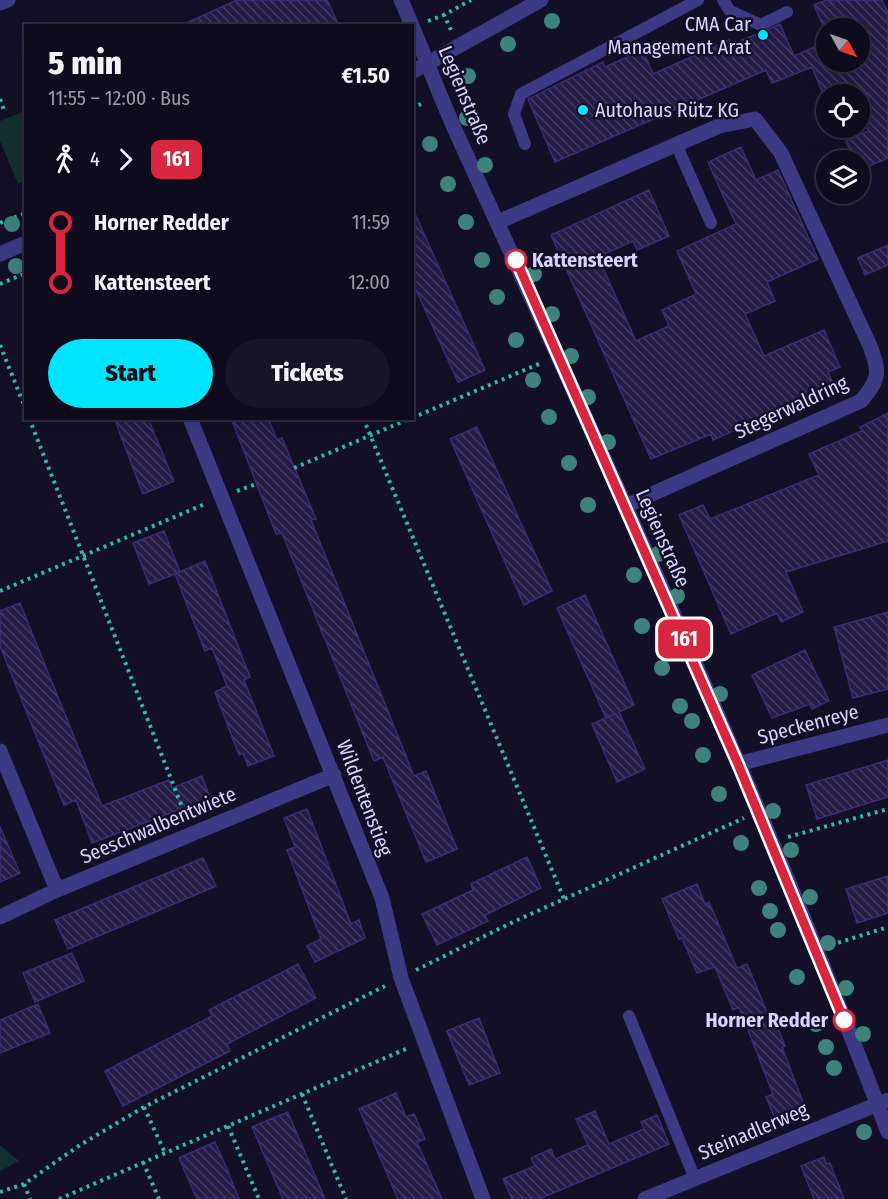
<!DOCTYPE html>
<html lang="en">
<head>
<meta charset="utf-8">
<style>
  body { margin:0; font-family:"Fira Sans Condensed",sans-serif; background:#171425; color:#f1f3f6; height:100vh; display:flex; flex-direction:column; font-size:22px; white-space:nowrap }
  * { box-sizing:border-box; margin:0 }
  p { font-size:20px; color:#9b9ba3 }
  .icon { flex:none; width:33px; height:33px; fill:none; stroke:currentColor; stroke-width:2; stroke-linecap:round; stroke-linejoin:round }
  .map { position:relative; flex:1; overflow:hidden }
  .panel { position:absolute; left:24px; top:24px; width:390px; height:396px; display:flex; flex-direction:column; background:#0e0b1c; border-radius:0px; box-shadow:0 6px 24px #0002,0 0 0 2px #2e2b3b }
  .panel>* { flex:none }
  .badge { padding:0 12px; border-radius:9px; font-size:21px; line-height:39px }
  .needle { width:39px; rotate:130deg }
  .fabs { position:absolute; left:816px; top:18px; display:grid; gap:12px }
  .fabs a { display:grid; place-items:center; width:54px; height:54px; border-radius:50%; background:#0e0b1c; box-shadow:0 6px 24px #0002,0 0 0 2px #2e2b3b; font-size:30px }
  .map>.badge { position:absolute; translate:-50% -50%; box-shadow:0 0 0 3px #fff }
  .legs { display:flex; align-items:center; gap:9px; height:66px; padding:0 24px; font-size:20px }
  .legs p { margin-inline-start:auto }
  .head { display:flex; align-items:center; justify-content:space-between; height:102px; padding:0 24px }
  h1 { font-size:33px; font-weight:800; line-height:45px }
  .primary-button { display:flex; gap:12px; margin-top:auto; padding:12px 24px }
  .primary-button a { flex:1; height:69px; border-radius:36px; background:#00e5ff; color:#111; font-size:24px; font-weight:800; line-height:69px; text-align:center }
  .primary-button a+a { background:#171425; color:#f1f3f6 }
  ul { padding:0 24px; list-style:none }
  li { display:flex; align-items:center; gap:21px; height:60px; font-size:22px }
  li i { display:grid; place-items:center; width:9px; height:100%; margin:0 8px; background:currentColor }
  li i::after { content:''; width:15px; height:15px; margin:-8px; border:4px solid; border-radius:50%; background:#0e0b1c }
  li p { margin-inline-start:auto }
  li:first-child i { background:linear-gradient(#0000 50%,currentColor 0) }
  li:last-child i { background:linear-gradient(currentColor 50%,#0000 0) }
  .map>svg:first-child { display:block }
</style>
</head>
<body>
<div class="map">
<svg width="888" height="1199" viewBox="0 0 888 1199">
  <defs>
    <pattern id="building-back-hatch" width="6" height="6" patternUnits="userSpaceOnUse" patternTransform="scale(1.5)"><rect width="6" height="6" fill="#241b47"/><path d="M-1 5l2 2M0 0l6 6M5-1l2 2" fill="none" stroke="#433b63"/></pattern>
  </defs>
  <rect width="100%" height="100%" fill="#130f26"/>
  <path fill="#12302f" d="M25 111V181L18 184 0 141V121Z
    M0 1145 19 1161 0 1171Z"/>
  <path fill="url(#building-back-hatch)" stroke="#3b2d73" stroke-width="1.5" d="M237 0H327L339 26H180Z
    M826 0H882L888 13V158L860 170V160H855L846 141 868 131 860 111V94H826V101L812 67 772 83 766 70 555 162 528 99 603 62 605 67 643 50 653 74 729 40 731 45 780 24 794 56 826 42V62H860V28H824L814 5Z
    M741 147 756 180 778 170 818 259 767 282 775 301 745 314 764 356 824 330 840 367 828 372 833 383 786 404 787 407 713 440 711 434 651 459 551 235 649 190 669 236 637 250 633 241 598 257 636 341 669 326 662 310 696 294 677 251 736 224 708 162Z
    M412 207 485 370 458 382 412 281Z
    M888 245V265L865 275 858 258Z
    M888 413V541L786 572 803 612 781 622 777 613 731 634 679 515 703 505 710 519 819 475 809 454 862 431 860 427Z
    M114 418H148L174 481 143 494Z
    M231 418H268L277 440 282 438 316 519 311 520 414 776 426 771 457 849 426 862 383 757 374 761 282 533 276 534Z
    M477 427 552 591 524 605 450 439Z
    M164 531 180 572 149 584 133 543Z
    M205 561 250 677 244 680 274 756 248 766 243 753 239 755 215 692 227 686 212 648 205 651 175 574Z
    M585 595 634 705 619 712 645 769 617 782 592 724 615 714 606 718 557 608Z
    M20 603 102 806 169 780 172 788 202 776 213 806 194 813 191 805 92 843 76 800 64 805 0 646V611Z
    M888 612V689L853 698 834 627Z
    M805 650 829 701 812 709 810 704 772 718 752 675Z
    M888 760V797L817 819 806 785Z
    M307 809 351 924 359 920 365 938 315 962 307 946 321 939 287 850 295 847 284 818Z
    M0 827 20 873 0 882Z
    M527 857 541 888 485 915 488 921 437 945 422 914 473 890 471 884Z
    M203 858 216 886 68 949 55 920Z
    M888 876V913L857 923 846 889Z
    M697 884 705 904 709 902 737 968 747 964 774 1029 778 1028 785 1046 782 1047 806 1110 776 1121 766 1097 773 1094 739 1007 733 1010 715 967 697 973 682 938 679 939 662 899Z
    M72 953 84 981 35 1002 23 973Z
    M298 964 316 998 227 1044 230 1051 123 1106 105 1071 212 1016 209 1010Z
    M38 1004 50 1033 0 1053V1020Z
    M479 1018 500 1073 469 1085 447 1031Z
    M396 1093 406 1117 414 1114 425 1139 417 1142 442 1199H398L359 1109Z
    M595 1111 609 1144 644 1129 641 1122 657 1115 669 1144 539 1199H512L503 1179 535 1166 531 1158 551 1149 555 1159 588 1145 576 1119Z
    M288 1112 295 1129 325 1199H283L252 1127Z
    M215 1142 227 1169 239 1199H197L179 1158Z
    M824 1157 826 1164 830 1163 844 1199H814L801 1166Z"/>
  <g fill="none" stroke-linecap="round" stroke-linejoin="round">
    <path stroke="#2fb8b0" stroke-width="4" stroke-dasharray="3 4.5" stroke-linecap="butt" d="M428 21 444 15
      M451 30 444 15 471 0
      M0 99 4 110
      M412 109 424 102
      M0 223 26 213
      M0 284 26 273
      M0 345 26 410
      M29 418 186 817
      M363 418 564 899
      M412 418 541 363
      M294 468 411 418
      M237 491 256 484
      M0 591 205 504
      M788 837 888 809
      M831 945 888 927
      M416 970 513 922 744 818
      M302 1094 346 1199
      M144 1107 165 1153
      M228 1126 259 1199
      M143 1162 159 1199
      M24 1184 30 1199
      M0 1192 24 1184 80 1145 144 1107 385 986
      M59 1199 408 1048"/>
    <path stroke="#3d3a85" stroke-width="12" d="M723 0 730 11 761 25 787 12
      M525 144 514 114 521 94 698 0
      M676 144 711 223
      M629 1016 695 1179"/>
    <path stroke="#3d3a85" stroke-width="15" d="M401 0C422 47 439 96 461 143 609 469 761 796 888 1132
      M0 3 8 0
      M498 222 719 126 755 119 781 153 870 346C880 373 880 378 861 401L625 506
      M190 418 382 898 401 978 483 1199
      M0 751 57 890
      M738 764 888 725
      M0 917 57 890 334 775
      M645 1199 888 1100"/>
    <path stroke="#3d3a85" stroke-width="15" d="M412 72 541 0
      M0 254 26 243"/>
  </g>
  <g fill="#3d827b">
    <circle cx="552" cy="21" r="8"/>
    <circle cx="508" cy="44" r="8"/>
    <circle cx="468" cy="76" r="8"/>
    <circle cx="467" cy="118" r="8"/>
    <circle cx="430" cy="144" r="8"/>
    <circle cx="485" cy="165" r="8"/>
    <circle cx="448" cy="184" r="8"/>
    <circle cx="466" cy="222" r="8"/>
    <circle cx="12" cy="224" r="8"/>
    <circle cx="482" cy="260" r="8"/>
    <circle cx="16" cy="266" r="8"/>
    <circle cx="534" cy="274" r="8"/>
    <circle cx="497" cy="297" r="8"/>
    <circle cx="552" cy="314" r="8"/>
    <circle cx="516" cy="340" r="8"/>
    <circle cx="571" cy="356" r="8"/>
    <circle cx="533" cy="380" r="8"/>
    <circle cx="588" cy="397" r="8"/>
    <circle cx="549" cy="417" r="8"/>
    <circle cx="608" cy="442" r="8"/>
    <circle cx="569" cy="463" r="8"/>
    <circle cx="588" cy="505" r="8"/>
    <circle cx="658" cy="554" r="8"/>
    <circle cx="634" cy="575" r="8"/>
    <circle cx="677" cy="596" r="8"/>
    <circle cx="642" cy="626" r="8"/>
    <circle cx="696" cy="635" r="8"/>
    <circle cx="662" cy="668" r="8"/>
    <circle cx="720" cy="694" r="8"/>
    <circle cx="680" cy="706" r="8"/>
    <circle cx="692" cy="721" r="8"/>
    <circle cx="703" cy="755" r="8"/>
    <circle cx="719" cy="794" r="8"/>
    <circle cx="773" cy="811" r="8"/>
    <circle cx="741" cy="843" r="8"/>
    <circle cx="791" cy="850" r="8"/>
    <circle cx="759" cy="888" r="8"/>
    <circle cx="810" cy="897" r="8"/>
    <circle cx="770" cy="911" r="8"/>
    <circle cx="778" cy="930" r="8"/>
    <circle cx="828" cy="943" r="8"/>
    <circle cx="797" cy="977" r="8"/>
    <circle cx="846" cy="988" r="8"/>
    <circle cx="816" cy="1024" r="8"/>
    <circle cx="863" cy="1034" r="8"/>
    <circle cx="826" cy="1047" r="8"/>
    <circle cx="834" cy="1068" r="8"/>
    <circle cx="864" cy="1132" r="8"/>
  </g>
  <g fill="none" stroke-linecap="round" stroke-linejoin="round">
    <defs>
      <path id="line-1" d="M516 260 738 764 844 1020"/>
    </defs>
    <use href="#line-1" stroke="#fff" stroke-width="14"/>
    <use href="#line-1" stroke="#d7263d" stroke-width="9"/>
  </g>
  <g fill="#00e5ff" stroke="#130f26" stroke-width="2">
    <circle cx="763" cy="35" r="6"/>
    <circle cx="583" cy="110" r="6"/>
  </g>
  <g fill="#fff" stroke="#d7263d" stroke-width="3">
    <circle cx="516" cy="260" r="10"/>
    <circle cx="844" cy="1020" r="10"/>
  </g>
  <g text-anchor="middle" stroke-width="5" stroke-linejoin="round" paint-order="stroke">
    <g font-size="20" fill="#d9d4ff" stroke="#130f26" text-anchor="end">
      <text x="751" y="31">CMA Car<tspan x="751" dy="23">Management Arat</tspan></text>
      <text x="595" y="117" text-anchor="start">Autohaus Rütz KG</text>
    </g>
    <g font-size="20" fill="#d9d4ff" stroke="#130f26">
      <text transform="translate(465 95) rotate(67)" y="7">Legienstraße</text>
      <text transform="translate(791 407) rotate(-25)" y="7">Stegerwaldring</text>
      <text transform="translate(663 538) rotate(66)" y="7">Legienstraße</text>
      <text transform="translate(808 724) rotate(-15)" y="7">Speckenreye</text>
      <text transform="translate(365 798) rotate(69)" y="7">Wildentenstieg</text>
      <text transform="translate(158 825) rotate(-23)" y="7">Seeschwalbentwiete</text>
      <text transform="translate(753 1131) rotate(-23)" y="7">Steinadlerweg</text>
    </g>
    <g font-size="20" font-weight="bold" fill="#d9d4ff" stroke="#130f26" text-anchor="start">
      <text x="532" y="267">Kattensteert</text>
      <text x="828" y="1027" text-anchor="end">Horner Redder</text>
    </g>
  </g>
</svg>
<div class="fabs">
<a><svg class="needle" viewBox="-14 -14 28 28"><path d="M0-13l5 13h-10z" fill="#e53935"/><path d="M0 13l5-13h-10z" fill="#9b9ba3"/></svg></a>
<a><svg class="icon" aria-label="locate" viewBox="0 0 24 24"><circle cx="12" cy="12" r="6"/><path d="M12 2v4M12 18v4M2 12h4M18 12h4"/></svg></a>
<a><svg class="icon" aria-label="layers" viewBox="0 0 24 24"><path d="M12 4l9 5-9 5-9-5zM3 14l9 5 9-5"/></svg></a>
</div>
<b class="badge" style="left:684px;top:639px;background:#d7263d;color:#fff">161</b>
<section class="panel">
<div class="head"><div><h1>5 min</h1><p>11:55 – 12:00 · Bus</p></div><b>€1.50</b></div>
<div class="legs"><svg class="icon" aria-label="walk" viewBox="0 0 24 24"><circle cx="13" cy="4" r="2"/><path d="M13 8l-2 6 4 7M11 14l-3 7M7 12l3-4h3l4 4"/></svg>4<svg class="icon" aria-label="forward" viewBox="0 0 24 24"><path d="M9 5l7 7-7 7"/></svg><b class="badge" style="background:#d7263d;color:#fff">161</b></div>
<ul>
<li><i style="color:#d7263d"></i><b>Horner Redder</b><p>11:59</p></li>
<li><i style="color:#d7263d"></i><b>Kattensteert</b><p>12:00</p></li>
</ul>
<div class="primary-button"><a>Start</a><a>Tickets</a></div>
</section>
</div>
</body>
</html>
